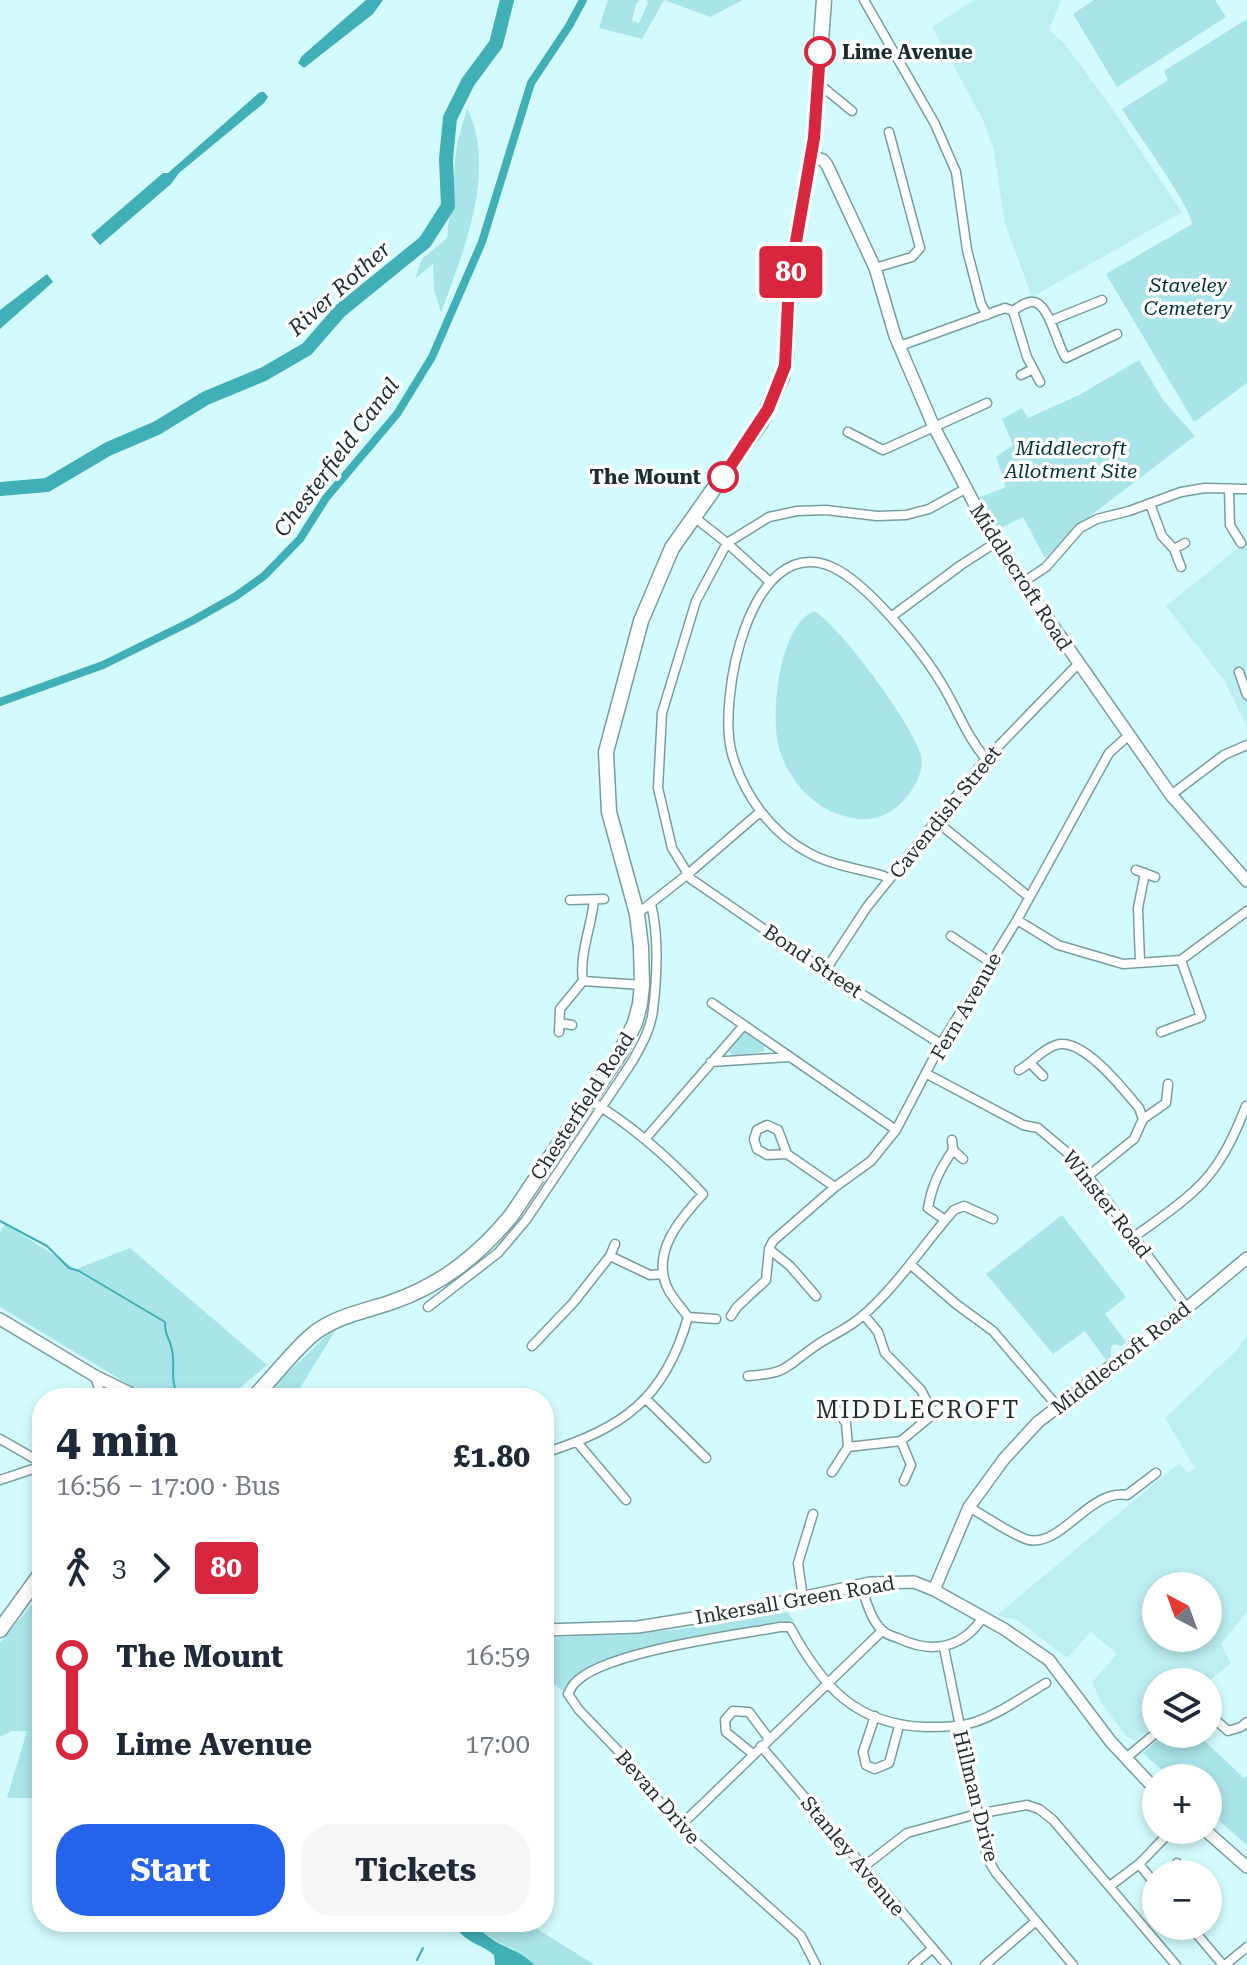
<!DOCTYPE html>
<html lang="en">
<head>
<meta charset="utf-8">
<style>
  body { margin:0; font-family:"Roboto Serif",serif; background:#f6f6f7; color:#1f2937; height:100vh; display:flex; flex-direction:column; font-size:30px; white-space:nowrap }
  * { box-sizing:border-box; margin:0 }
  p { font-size:26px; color:#747a83 }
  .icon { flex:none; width:44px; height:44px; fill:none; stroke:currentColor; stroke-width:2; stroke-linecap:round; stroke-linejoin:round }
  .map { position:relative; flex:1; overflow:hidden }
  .panel { position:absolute; left:32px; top:1388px; width:522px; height:544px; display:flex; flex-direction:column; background:#fff; border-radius:32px; box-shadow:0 4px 12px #0003 }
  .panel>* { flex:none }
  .badge { padding:0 16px; border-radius:6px; font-size:28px; line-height:52px }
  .needle { width:52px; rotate:319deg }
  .buttons { position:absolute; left:1142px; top:1572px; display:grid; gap:16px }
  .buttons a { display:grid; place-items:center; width:80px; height:80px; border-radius:50%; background:#fff; box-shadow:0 4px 12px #0003; font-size:40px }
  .map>.badge { position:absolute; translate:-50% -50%; box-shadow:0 0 0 4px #fff }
  .legs { display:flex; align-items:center; gap:12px; height:88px; padding:0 24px; font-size:26px }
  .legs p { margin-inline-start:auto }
  .overview { display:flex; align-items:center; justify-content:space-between; height:136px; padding:0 24px }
  h1 { font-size:44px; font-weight:700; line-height:60px }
  .action { display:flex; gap:16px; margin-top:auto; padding:16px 24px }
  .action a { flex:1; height:92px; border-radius:32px; background:#2563eb; color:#fff; font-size:32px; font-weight:700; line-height:92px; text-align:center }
  .action a+a { background:#f6f6f7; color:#1f2937 }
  ul { padding:0 24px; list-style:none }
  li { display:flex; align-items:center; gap:28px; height:88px; font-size:30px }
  li i { display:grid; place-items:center; width:12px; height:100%; margin:0 10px; background:currentColor }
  li i::after { content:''; width:20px; height:20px; margin:-10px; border:6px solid; border-radius:50%; background:#fff }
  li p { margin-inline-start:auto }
  li:first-child i { background:linear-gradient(#0000 50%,currentColor 0) }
  li:last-child i { background:linear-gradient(currentColor 50%,#0000 0) }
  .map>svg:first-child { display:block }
</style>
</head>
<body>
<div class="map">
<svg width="1247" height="1965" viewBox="0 0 1247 1965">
  <rect width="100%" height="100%" fill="#d3fbfe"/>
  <path fill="#bdeef1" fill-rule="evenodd" d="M974 0H1061L1049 30 1064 43 1104 97 1182 212 1032 297 1005 224 993 147 982 118 932 27Z
    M1247 541V727L1224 680 1166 606Z
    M1247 1336V1612L1221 1644 1231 1663 1208 1682H1156V1724L1135 1741 1127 1737 1102 1704 1092 1682 1117 1654 1091 1632 1067 1658 1017 1620 997 1615 1179 1463 1188 1473 1195 1468 1165 1418 1239 1348ZM1208 1586V1638H1156V1586Z"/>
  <path fill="#a9e4e8" d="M608 0H640L636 4 632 21 639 23 648 3 647 0H664L642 39 599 28Z
    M664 0H743L710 17Z
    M1094 0H1215L1226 17 1117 87 1073 14Z
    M1247 19V383L1194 422 1106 274 1192 224C1191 206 1135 130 1122 109L1168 80 1164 71Z
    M467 108C498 171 463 251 441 313L434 289 433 264 415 279 422 259 447 238 457 144Z
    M1139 360 1163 400 1195 436 1081 523 1045 558 1023 517 999 529 976 499 1006 487 996 457 1013 445 1002 419 1022 408 1028 418 1079 395Z
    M814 611C838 623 922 736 922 761 922 781 903 806 886 814 872 821 859 820 844 816 811 808 782 773 777 738 772 704 780 626 814 611Z
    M742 1032H747L764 1043V1051L735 1057 728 1051Z
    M1062 1215 1126 1297 1105 1314 1126 1342 1122 1346 1114 1344 1111 1347V1357L1106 1360 1085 1331 1053 1354 986 1274Z
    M5 1224 76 1269 130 1248 267 1365 228 1398H151L0 1307V1232Z
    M340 1323 294 1398H261Z
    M42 1592V1798H7L27 1731H12L0 1737V1643Z
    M787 1612 794 1621C739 1632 593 1647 563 1691L544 1677V1638L675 1630Z
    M1164 1734H1197L1244 1778 1247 1776V1845L1208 1811V1778H1171L1143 1753Z
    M470 1922H526L595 1965H535L512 1948 497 1942Z"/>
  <path fill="#40afb6" d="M366 0H383L373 14 304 68 298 63 302 56Z
    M260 92H264L268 97 264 103 179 173 171 184 100 245 91 235 163 173H168Z
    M47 274 53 282 0 329V310Z
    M459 1922C477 1922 485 1937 500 1944 517 1952 520 1952 535 1965H495L494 1955C483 1945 467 1943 458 1930Z"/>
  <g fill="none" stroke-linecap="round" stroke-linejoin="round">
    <path stroke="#40afb6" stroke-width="2" d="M0 1221 47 1246 69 1268 79 1271 165 1322C165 1337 168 1334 171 1346 177 1365 168 1379 179 1398
      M450 1929 458 1930
      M417 1960 423 1948"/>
    <path stroke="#40afb6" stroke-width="8" d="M0 702 103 665 192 621 236 596 264 576 300 539 326 498 397 414 432 357 482 242 531 83 569 26 583 0"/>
    <path stroke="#40afb6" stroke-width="14" d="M0 489 47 485 108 449 157 428 206 398 264 374 307 349 340 311 425 242 448 206 446 159 450 118 468 82 496 44 507 0"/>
    <defs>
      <path id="street" d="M864 0 935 124 956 172 967 250 981 304 987 315
        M819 84 852 111
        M875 268 912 257 920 248 889 132
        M1013 311 1027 357 1040 382
        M1050 321 1102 300
        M900 346 1005 308 1013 311C1017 308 1025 303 1030 302 1049 299 1056 344 1066 358L1117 334
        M1021 375 1033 369
        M848 432 883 450 987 403
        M1229 490 1230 525 1241 543
        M1150 504 1162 536 1174 549 1181 567
        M694 517 727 543 770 582
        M1174 549 1185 543
        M1022 583 1046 567 1080 528 1097 519 1129 511 1181 492 1205 488 1247 489
        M891 617 961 565 995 543
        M1239 672 1247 695
        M1171 795 1224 755 1247 745
        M936 821 1029 897
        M1136 870 1155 877
        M889 880 884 876C860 869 831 865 809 853 771 833 744 795 732 754 717 702 749 531 832 567 868 583 923 652 943 686 958 711 967 737 986 759
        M570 900 604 899
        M637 914 688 874 760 812
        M1017 920 1058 945 1123 964 1181 960 1247 911
        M951 936 990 962
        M1140 962 1138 908 1145 873
        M825 971 867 907 986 759 1078 664
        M583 981C579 956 591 927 594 901
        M583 981 642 985
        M712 1003 896 1130
        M560 1023 572 1025
        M559 1032 560 1009 583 981
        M1161 1032 1201 1017 1181 960
        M941 1044 825 971 691 879 672 848 658 788 662 713 696 601 727 543 769 517 797 511 826 510 877 516 906 515 929 509 965 489
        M711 1062 789 1057
        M1030 1063 1043 1076
        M1019 1070C1032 1063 1042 1049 1056 1045 1082 1036 1123 1089 1139 1108L1143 1119 1134 1139 1088 1176
        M927 1074 1023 1125 1038 1128 1076 1160 1187 1308
        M588 1099C632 1125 668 1157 703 1194 680 1219 649 1254 669 1291 674 1300 682 1308 688 1317L716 1319
        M1143 1119 1166 1103 1168 1084
        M646 1138 744 1025
        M952 1140 953 1150 963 1159
        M787 1154 778 1130 767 1125 757 1130 754 1139 757 1149 767 1155 787 1154 835 1187
        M945 1220 928 1208C932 1185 940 1169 953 1150
        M1134 1237C1154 1222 1176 1208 1194 1191 1219 1169 1234 1137 1246 1106
        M769 1249 790 1266 816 1296
        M610 1256 615 1244
        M911 1265 956 1304 993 1331 1058 1407
        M428 1307 498 1253 526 1220 632 1062C641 1046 651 1029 653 1010 657 977 659 936 651 904
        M864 1315 878 1332 885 1353 921 1390 933 1413
        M731 1316 737 1307 766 1280 769 1249 773 1241 835 1187 871 1161 896 1130 941 1044 1017 920 1109 753 1129 735
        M532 1346 573 1303 610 1256 650 1275 663 1274
        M95 1376 102 1398
        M748 1376C788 1373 784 1368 814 1347 829 1336 846 1330 860 1318 897 1287 922 1246 954 1210L964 1206 993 1219
        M646 1399 706 1458
        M835 1402 836 1410 846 1423 848 1447 901 1441 944 1405
        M0 1439 42 1463
        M901 1441 911 1465 904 1481
        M577 1442 626 1500
        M544 1453C623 1428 665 1399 688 1317
        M832 1472 848 1447
        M0 1480 42 1466
        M969 1507C983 1515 1017 1538 1029 1540 1063 1546 1089 1489 1127 1495L1156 1473
        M861 1586C866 1600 871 1621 883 1631 887 1635 895 1637 900 1639 933 1654 963 1648 983 1617
        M803 1598 798 1563 813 1514
        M944 1648 987 1858 996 1873 1073 1965
        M1208 1713 1228 1731 1241 1727 1247 1722
        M875 1716 863 1752 866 1765 875 1769 889 1763 899 1726
        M761 1746 947 1965
        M753 1754 726 1732 725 1720 733 1711 749 1712 769 1739
        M1126 1758 1156 1733
        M679 1827 882 1631
        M1177 1863 1187 1874
        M1139 1864 1156 1885
        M862 1868 907 1833 977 1814 1027 1805 1039 1809 1053 1820 1176 1965
        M1110 1886 1139 1864 1172 1830
        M1190 1926 1223 1965
        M816 1965 801 1936 679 1827 629 1762 579 1710 568 1694C570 1691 571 1687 574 1684 600 1652 737 1635 780 1627H790C822 1686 855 1725 926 1727 943 1727 959 1727 975 1722 999 1714 1024 1696 1046 1683
        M913 1965 933 1948
        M985 1965 1036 1921
        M1225 1965 1247 1947"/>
      <path id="secondary" d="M811 156 823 160 827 165 875 268 895 336 934 427 995 543 1171 795 1247 881
        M0 1319 95 1376 140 1398
        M934 1590 969 1507 1004 1459 1038 1422 1187 1308 1247 1258
        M544 1630 638 1627 750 1609 870 1583 914 1582 934 1590 1004 1629 1049 1660 1111 1742 1156 1790
        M1205 1830 1247 1867"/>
      <path id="highway" d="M253 1398C272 1379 293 1351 312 1335 335 1316 366 1311 392 1302 441 1285 478 1256 511 1216L620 1053 635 1023 640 1004 642 985 641 947 637 914 609 812 606 752 641 621 672 548 761 422 782 377 786 358 789 282 814 138 824 0
        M0 1630 42 1572"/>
    </defs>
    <use href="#street" stroke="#789da0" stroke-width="11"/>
    <use href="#secondary" stroke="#789da0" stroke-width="14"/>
    <use href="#highway" stroke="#789da0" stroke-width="17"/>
    <use href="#street" stroke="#fff" stroke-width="8"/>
    <use href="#secondary" stroke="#fff" stroke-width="11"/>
    <use href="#highway" stroke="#fff" stroke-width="14"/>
  </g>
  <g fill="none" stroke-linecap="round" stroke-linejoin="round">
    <defs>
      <path id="line-1" d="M723 477 768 409 785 366 789 282 814 138 820 52"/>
    </defs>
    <use href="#line-1" stroke="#fff" stroke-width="18"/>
    <use href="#line-1" stroke="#d7263d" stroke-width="12"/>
  </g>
  <g fill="#fff" stroke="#d7263d" stroke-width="4">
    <circle cx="820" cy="52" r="14"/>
    <circle cx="723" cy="477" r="14"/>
  </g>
  <g text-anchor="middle" stroke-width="7" stroke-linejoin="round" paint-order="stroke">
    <g font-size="20" font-weight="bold" fill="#1e2d2e" stroke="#fff" text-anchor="start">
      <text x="842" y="59">Lime Avenue</text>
      <text x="701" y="484" text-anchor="end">The Mount</text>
    </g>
    <g font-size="20" font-style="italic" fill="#003437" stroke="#fff">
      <text x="1188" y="292">Staveley<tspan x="1188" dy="23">Cemetery</tspan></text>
      <text x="1071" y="455">Middlecroft<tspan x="1071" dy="23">Allotment Site</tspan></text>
    </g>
    <g font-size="20" fill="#1e2d2e" stroke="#fff">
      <text transform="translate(1021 577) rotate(57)" y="7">Middlecroft Road</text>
      <text transform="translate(945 812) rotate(-51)" y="7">Cavendish Street</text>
      <text transform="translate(813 961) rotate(34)" y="7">Bond Street</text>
      <text transform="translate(966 1006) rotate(-60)" y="7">Fern Avenue</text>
      <text transform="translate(582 1106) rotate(-57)" y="7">Chesterfield Road</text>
      <text transform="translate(1107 1204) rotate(52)" y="7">Winster Road</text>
      <text transform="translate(1121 1358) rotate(-38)" y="7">Middlecroft Road</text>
      <text transform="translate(795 1600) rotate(-10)" y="7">Inkersall Green Road</text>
      <text transform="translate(976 1796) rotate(76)" y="7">Hillman Drive</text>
      <text transform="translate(658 1797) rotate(49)" y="7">Bevan Drive</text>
      <text transform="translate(853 1856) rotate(50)" y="7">Stanley Avenue</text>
    </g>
    <g font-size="22" font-style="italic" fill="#1a2e30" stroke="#fff">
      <text transform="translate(339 288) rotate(-42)" y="8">River Rother</text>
      <text transform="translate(336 457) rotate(-53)" y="8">Chesterfield Canal</text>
    </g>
    <g font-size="24" letter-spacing="2" fill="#1e2d2e" stroke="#fff">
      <text x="918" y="1418">MIDDLECROFT</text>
    </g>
  </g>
</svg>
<div class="buttons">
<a><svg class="needle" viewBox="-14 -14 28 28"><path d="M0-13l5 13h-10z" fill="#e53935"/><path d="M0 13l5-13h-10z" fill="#747a83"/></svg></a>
<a><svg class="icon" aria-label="layers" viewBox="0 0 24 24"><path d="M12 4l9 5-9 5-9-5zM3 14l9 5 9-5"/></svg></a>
<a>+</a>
<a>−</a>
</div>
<b class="badge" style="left:791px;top:272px;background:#d7263d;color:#fff">80</b>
<section class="panel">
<div class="overview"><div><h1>4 min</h1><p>16:56 – 17:00 · Bus</p></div><b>£1.80</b></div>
<div class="legs"><svg class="icon" aria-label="walk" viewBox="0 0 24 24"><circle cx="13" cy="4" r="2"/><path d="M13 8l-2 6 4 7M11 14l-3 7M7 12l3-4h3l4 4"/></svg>3<svg class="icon" aria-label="forward" viewBox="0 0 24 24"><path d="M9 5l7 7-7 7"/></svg><b class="badge" style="background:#d7263d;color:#fff">80</b></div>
<ul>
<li><i style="color:#d7263d"></i><b>The Mount</b><p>16:59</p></li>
<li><i style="color:#d7263d"></i><b>Lime Avenue</b><p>17:00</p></li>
</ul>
<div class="action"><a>Start</a><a>Tickets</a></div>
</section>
</div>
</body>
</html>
